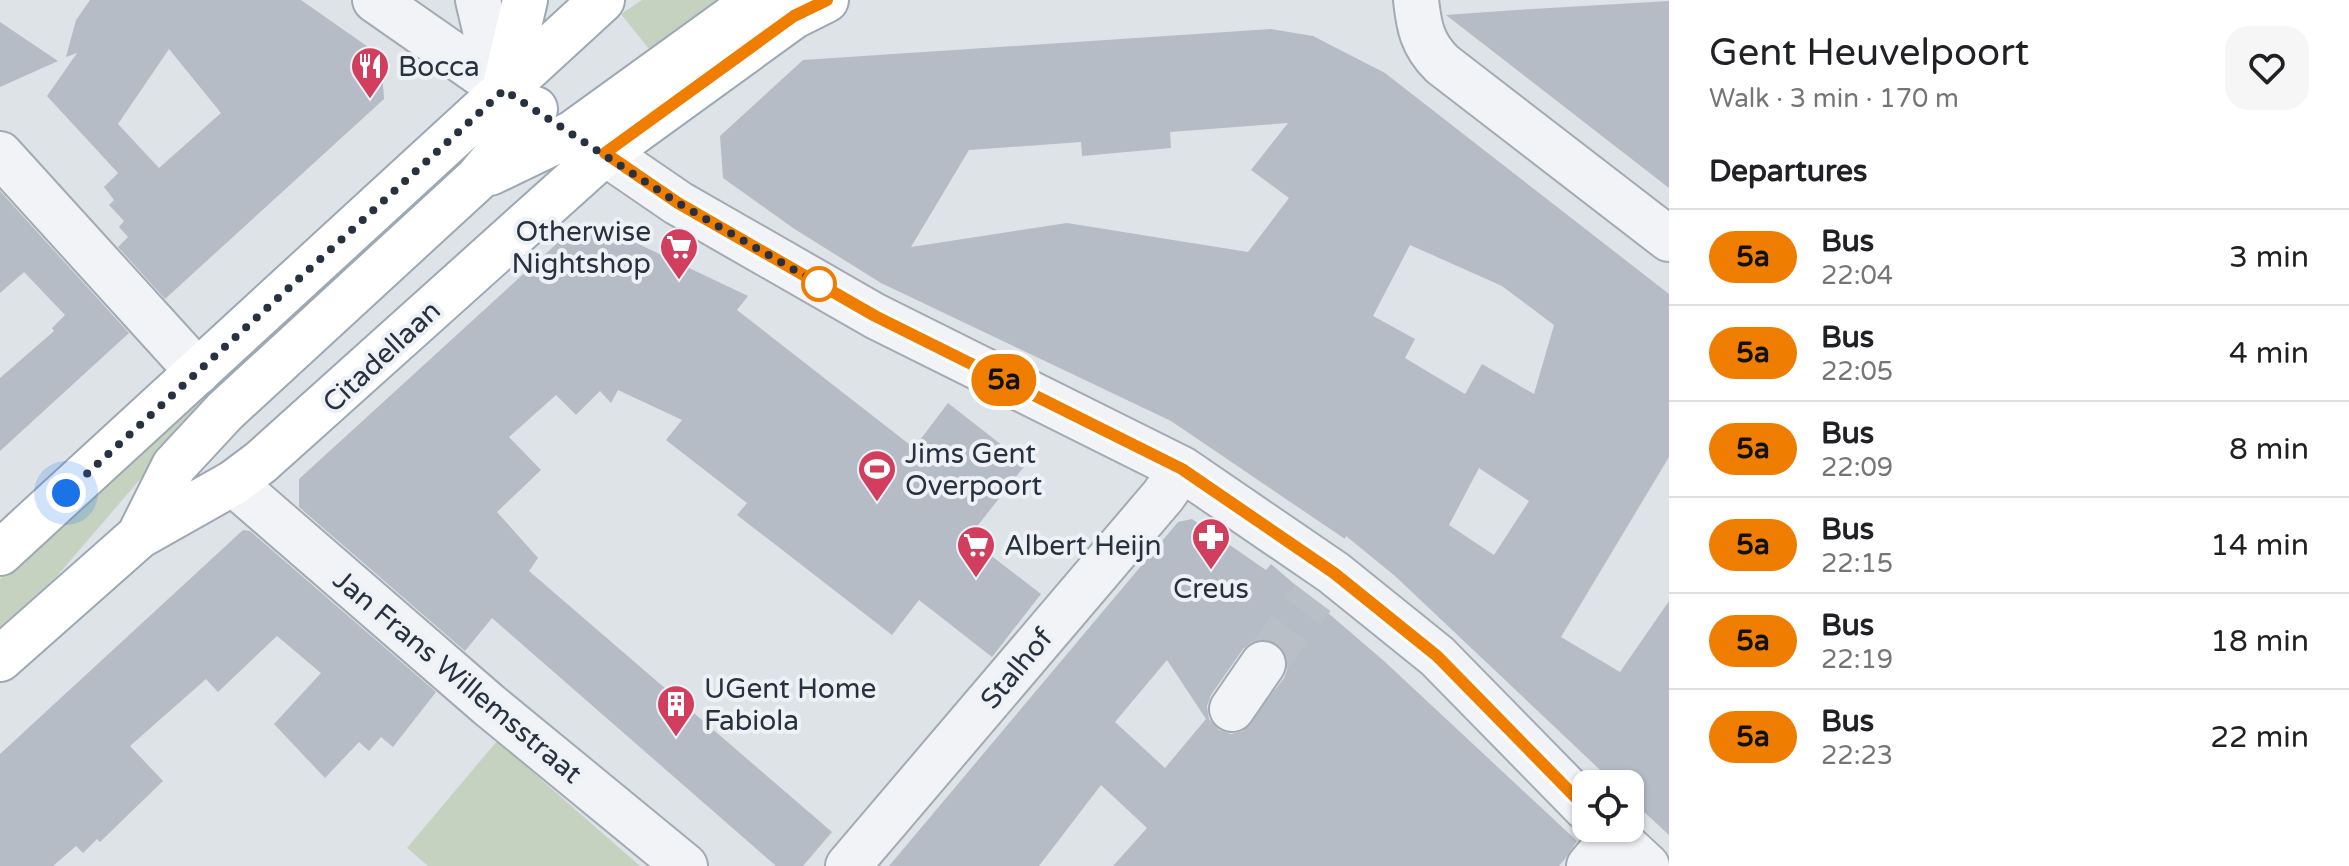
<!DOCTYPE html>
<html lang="en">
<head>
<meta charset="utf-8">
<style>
  body { margin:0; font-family:"Varela Round",sans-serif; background:#f6f6f6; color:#202124; height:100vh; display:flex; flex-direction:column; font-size:30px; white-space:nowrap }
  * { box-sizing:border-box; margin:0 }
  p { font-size:26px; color:#757577 }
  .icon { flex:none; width:44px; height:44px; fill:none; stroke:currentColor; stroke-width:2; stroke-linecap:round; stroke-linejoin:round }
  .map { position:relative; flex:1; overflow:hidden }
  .details { display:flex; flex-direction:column; background:#fff; width:680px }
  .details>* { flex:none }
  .badge { padding:0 16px; border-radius:26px; font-size:28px; line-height:52px }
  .buttons { position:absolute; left:1572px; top:770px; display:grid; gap:16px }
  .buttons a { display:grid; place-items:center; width:72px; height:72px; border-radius:16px; background:#fff; box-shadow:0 2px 6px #0004; font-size:40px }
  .you { position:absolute; width:40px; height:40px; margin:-20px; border:6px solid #fff; border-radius:50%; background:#1a73e8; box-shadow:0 0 0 12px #1a73e833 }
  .map>.badge { position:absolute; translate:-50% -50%; box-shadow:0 0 0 4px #fff }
  h2 { padding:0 40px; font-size:30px; line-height:72px }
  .round { display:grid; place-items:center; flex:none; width:84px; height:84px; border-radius:24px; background:#f6f6f6 }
  .summary { display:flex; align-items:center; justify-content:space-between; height:136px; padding:0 40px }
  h1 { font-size:38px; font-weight:600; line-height:60px }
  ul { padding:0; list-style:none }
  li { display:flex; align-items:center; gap:24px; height:96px; padding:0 40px; border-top:2px solid #e0e0e0 }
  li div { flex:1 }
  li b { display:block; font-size:30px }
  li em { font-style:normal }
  li .badge { min-width:88px; font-weight:700; text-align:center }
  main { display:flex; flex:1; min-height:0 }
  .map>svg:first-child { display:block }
</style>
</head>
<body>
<main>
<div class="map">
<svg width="1669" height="866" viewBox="0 0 1669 866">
  <rect width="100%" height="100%" fill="#dee3e8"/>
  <path fill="#c5d2bf" d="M642 0H721L649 49 621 14Z
    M444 166 453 175 196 414 58 575 0 631V579Z
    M497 741 640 866H428L407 848Z"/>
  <path fill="#b5bcc5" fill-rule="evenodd" d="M90 0H301L381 56 384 99 165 299 118 247 128 237 119 227 124 221 109 205 114 200 104 187 118 173 47 96 77 53 66 57 76 20ZM169 49 221 113 159 168 118 124Z
    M1669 1V188L1446 15 1516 10Z
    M0 22 58 61 0 87Z
    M1271 29 1313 36 1385 73 1669 294V457L1561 637 1620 672 1669 601V835L1630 799V784H1615L1395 576 1346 536 1345 539 1171 421 881 283 793 228 723 178 720 136 803 60ZM1288 123 1251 170 1289 198 1248 252 1067 223 911 247 969 150 1081 142 1082 156 1171 148 1170 132ZM1410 245 1502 286 1554 325 1534 394 1482 364 1465 394 1405 358 1415 339 1373 316ZM1479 468 1529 501 1494 555 1449 525Z
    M0 191 129 333 0 451V378L54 331 52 328 65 315 24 272 0 293Z
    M609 230 748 296 737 310 914 448 948 403 1026 464 968 538 1041 594 992 657 919 600 892 635 737 515 747 503 666 440 682 420 618 390 611 403 600 391 576 415 556 395 509 437 541 470 497 512 538 558 529 571 832 832 803 866H776L492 618 465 651 299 507V479L565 236Z
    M1192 519 1266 570 1271 564 1384 661 1577 841 1565 859 1559 866H1113L1147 828 1101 785 1039 866H889L1178 522ZM1266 639 1278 644 1286 654 1288 667 1284 678 1243 731 1231 734 1219 730 1209 719 1207 706 1211 695 1243 649 1253 641ZM1167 660 1206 719 1165 768 1115 722Z
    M243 530 250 531 436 692 393 747 381 737 369 751 359 742 325 778 274 724 321 673 277 636 218 692 206 679 130 746 163 781 100 842 97 839 83 853 76 846 53 866H0V754Z"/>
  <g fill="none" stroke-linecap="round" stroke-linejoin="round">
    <path stroke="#b9bfc6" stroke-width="44" stroke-dasharray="44 22" stroke-linecap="butt" d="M1263 664 1313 598"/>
    <defs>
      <path id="minor" d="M375 0 504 90
        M478 0 494 68 504 90
        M1416 0C1419 27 1422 44 1442 64L1669 239
        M605 153 678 203 875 316 1182 469 1334 573 1437 656 1586 808
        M0 154 198 372
        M233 483 489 705 685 866
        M1232 709 1263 664
        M1606 828 1647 866
        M848 866 1163 496 1182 469
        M1589 866 1614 836"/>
      <path id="major" d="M504 90 525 0
        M490 173 573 133 757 0
        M139 536 174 466 225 411 477 179 535 109
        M0 553 602 0
        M0 659 139 536 233 483 261 462 605 153 794 16 826 0"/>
    </defs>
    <use href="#minor" stroke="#a3aab2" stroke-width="48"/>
    <use href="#major" stroke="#9da8b4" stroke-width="48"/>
    <use href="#minor" stroke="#f1f3f6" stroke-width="44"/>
    <use href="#major" stroke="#fff" stroke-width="44"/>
  </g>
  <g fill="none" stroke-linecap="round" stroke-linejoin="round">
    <defs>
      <path id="line" d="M827 0 794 16 605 153 678 203 875 316 1182 469 1334 573 1437 656 1586 808"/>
    </defs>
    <use href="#line" stroke="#fff" stroke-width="18"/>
    <use href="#line" stroke="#ef7d00" stroke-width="12"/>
    <path stroke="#273140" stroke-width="8" stroke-dasharray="0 14.4" d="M66 493 504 90 678 203 819 284"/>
  </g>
  <defs>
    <symbol id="restaurant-pin" viewBox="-11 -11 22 30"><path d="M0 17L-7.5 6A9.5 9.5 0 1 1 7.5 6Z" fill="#d23e5d" stroke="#eef1f6"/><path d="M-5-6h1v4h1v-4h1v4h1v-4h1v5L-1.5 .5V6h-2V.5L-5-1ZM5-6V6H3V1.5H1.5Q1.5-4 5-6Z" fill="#fff"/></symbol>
    <symbol id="supermarket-pin" viewBox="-11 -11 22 30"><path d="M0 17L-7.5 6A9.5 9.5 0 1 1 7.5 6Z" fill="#d23e5d" stroke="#eef1f6"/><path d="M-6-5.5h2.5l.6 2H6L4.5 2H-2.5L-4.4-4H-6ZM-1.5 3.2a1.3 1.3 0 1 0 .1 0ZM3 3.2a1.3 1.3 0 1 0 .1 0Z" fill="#fff"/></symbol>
    <symbol id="stadium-pin" viewBox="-11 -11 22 30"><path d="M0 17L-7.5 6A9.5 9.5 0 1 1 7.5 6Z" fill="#d23e5d" stroke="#eef1f6"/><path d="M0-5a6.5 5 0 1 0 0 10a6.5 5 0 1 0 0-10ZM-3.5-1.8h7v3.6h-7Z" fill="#fff"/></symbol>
    <symbol id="pharmacy-pin" viewBox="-11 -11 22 30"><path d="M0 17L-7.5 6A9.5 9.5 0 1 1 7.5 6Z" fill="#d23e5d" stroke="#eef1f6"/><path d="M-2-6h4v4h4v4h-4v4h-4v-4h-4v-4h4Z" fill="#fff"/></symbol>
    <symbol id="building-pin" viewBox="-11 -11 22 30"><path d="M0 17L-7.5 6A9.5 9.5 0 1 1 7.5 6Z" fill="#d23e5d" stroke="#eef1f6"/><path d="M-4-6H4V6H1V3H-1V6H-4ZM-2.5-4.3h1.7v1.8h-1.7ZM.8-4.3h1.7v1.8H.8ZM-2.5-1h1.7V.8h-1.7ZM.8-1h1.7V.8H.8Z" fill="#fff"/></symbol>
  </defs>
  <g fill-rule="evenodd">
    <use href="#restaurant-pin" x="348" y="44" width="44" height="60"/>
    <use href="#supermarket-pin" x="657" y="225" width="44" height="60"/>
    <use href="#stadium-pin" x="855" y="447" width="44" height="60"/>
    <use href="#pharmacy-pin" x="1189" y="515" width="44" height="60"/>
    <use href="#supermarket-pin" x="954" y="523" width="44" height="60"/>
    <use href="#building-pin" x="654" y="682" width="44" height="60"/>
  </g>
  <circle fill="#fff" stroke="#ef7d00" stroke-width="4" cx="819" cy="284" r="16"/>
  <g text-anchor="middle" stroke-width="8" stroke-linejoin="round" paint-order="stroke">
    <g font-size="28" fill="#273140" stroke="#eef1f6" text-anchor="start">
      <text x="398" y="76">Bocca</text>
      <text x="651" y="241" text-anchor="end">Otherwise<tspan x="651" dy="32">Nightshop</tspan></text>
      <text x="905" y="463">Jims Gent<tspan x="905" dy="32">Overpoort</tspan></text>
      <text x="1004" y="555">Albert Heijn</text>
      <text x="1211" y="598" text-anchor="middle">Creus</text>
      <text x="704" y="698">UGent Home<tspan x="704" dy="32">Fabiola</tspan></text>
    </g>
    <g font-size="28" fill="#273140" stroke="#eef1f6">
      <text transform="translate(381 356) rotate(-43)" y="10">Citadellaan</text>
      <text transform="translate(1016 668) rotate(-50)" y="10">Stalhof</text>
      <text transform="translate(458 676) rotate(40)" y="10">Jan Frans Willemsstraat</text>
    </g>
  </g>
</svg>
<div class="buttons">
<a><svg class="icon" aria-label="locate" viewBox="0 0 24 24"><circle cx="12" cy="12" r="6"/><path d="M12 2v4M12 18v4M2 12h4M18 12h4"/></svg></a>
</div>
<div class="you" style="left:66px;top:493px"></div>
<b class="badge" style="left:1004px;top:380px;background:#ef7d00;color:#111">5a</b>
</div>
<section class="details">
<div class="summary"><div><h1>Gent Heuvelpoort</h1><p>Walk · 3 min · 170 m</p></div><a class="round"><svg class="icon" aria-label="heart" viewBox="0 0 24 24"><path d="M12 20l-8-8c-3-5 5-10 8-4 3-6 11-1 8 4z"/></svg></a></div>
<h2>Departures</h2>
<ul>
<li><span class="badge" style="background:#ef7d00;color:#111">5a</span><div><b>Bus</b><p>22:04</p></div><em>3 min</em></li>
<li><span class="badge" style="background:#ef7d00;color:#111">5a</span><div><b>Bus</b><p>22:05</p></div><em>4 min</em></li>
<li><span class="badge" style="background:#ef7d00;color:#111">5a</span><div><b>Bus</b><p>22:09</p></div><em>8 min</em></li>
<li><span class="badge" style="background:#ef7d00;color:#111">5a</span><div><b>Bus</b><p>22:15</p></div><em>14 min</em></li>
<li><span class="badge" style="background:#ef7d00;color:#111">5a</span><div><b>Bus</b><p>22:19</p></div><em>18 min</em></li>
<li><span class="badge" style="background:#ef7d00;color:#111">5a</span><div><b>Bus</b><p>22:23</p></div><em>22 min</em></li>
</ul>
</section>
</main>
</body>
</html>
